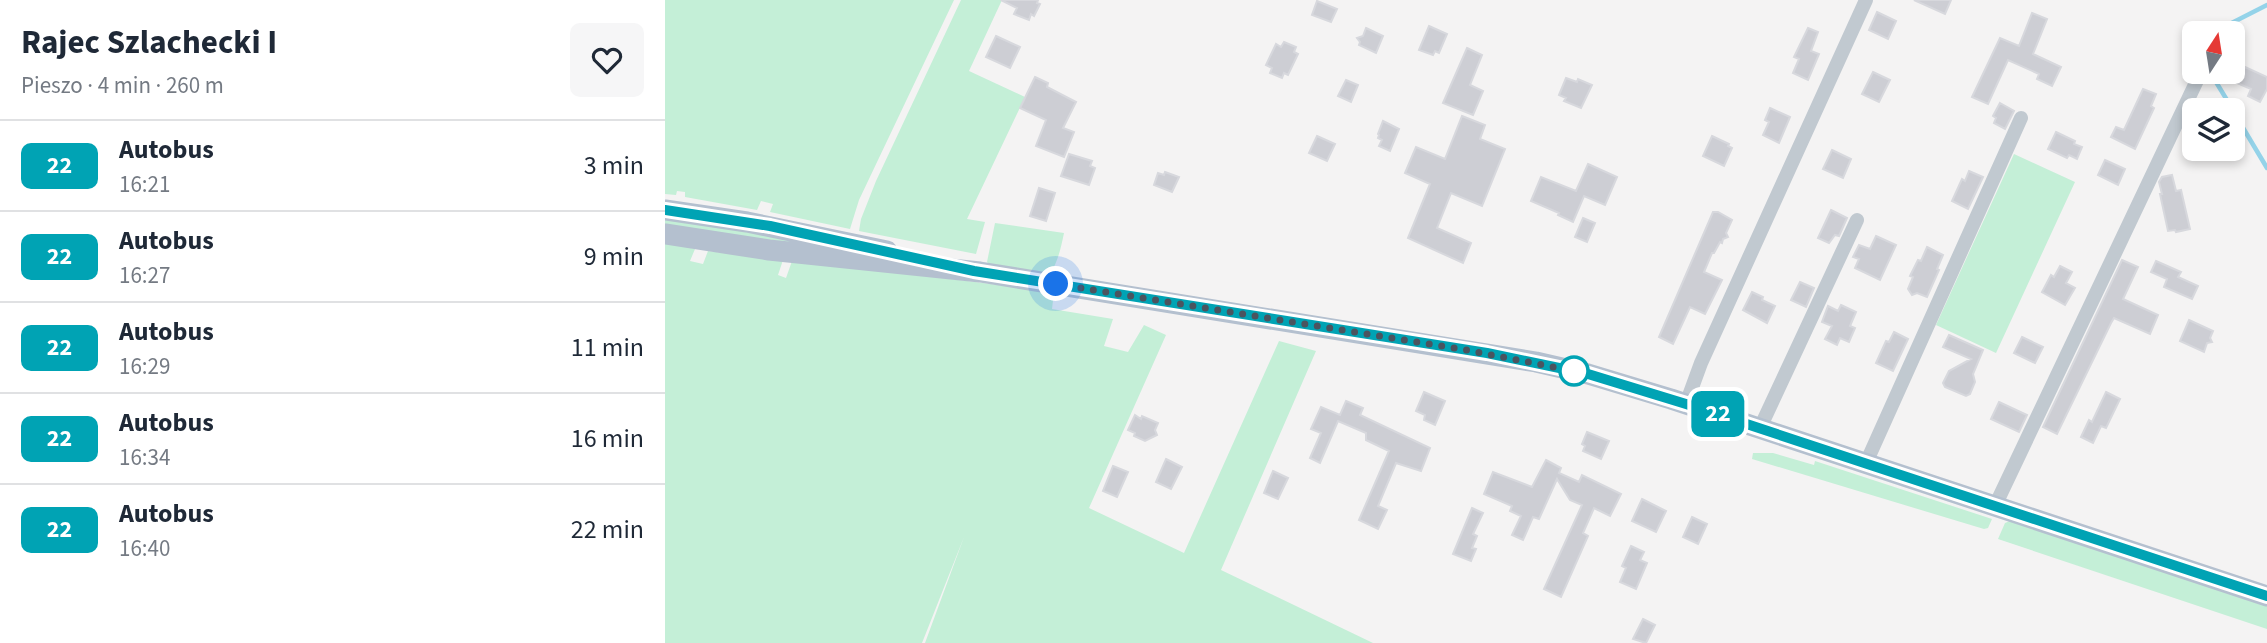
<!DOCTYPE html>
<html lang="pl">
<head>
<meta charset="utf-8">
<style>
  body { margin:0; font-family:"Source Sans 3",sans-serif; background:#f6f6f7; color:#1f2937; height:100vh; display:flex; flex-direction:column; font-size:26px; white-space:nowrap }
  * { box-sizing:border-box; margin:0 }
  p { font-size:23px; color:#747a83 }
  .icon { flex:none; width:38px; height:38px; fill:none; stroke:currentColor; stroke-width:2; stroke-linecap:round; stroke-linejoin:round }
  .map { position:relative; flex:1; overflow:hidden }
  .drawer { display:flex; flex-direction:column; background:#fff; width:665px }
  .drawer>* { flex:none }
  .badge { padding:0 14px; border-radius:10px; font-size:24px; line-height:46px }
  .needle { width:46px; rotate:12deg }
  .buttons { position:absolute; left:1517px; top:21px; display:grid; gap:14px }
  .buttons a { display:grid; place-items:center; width:63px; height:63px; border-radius:10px; background:#fff; box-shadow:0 4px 10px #0003; font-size:35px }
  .you { position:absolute; width:35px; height:35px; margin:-18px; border:5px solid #fff; border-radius:50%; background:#1a73e8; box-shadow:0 0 0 10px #1a73e833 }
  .map>.badge { position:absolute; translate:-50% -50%; box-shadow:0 0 0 4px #fff }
  .round { display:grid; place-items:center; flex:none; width:74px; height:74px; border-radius:10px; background:#f6f6f7 }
  .overview { display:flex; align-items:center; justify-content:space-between; height:119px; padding:0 21px }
  h1 { font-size:33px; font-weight:700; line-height:52px }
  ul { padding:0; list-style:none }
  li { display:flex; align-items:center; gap:21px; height:91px; padding:0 21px; border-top:2px solid #e0e1e3 }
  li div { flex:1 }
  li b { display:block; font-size:26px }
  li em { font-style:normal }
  li .badge { min-width:77px; font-weight:700; text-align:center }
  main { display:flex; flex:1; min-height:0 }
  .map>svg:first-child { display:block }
</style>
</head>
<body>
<main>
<section class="drawer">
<div class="overview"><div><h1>Rajec Szlachecki I</h1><p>Pieszo · 4 min · 260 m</p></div><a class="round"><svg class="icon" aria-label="heart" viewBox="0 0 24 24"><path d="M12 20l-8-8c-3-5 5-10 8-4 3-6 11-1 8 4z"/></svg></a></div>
<ul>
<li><span class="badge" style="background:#00a3b4;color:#fff">22</span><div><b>Autobus</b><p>16:21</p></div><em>3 min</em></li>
<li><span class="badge" style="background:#00a3b4;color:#fff">22</span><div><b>Autobus</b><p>16:27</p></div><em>9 min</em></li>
<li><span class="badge" style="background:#00a3b4;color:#fff">22</span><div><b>Autobus</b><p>16:29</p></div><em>11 min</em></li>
<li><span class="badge" style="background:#00a3b4;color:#fff">22</span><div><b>Autobus</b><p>16:34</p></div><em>16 min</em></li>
<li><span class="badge" style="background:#00a3b4;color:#fff">22</span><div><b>Autobus</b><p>16:40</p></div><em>22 min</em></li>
</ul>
</section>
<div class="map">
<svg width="1602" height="643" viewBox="0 0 1602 643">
  <rect width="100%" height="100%" fill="#f4f3f3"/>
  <path fill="#c4efd7" d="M0 0H289L194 200 185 229 105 212 108 204 96 201 92 210 20 197V192L12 191 11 195 0 194Z
    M296 0H337L304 71 360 97 302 219 320 222 311 254 194 231 196 219 211 181Z
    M1349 154 1410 182 1331 353 1271 325Z
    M0 218 137 240 189 252 0 225Z
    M330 223 399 233C396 247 393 263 384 275L325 265 322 262Z
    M0 242 30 249 25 261 38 264 43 251 118 260 113 275 121 278 127 261 130 259 389 292 387 309 448 319 439 346 463 352 479 325 501 335 424 508 519 553 614 341 651 351 556 570 708 643H260L299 537 257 643H0Z
    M1088 453H1108L1149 465 1150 461 1327 519 1323 528 1319 529 1087 459Z
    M1347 520 1602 606V629L1333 539 1340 523Z"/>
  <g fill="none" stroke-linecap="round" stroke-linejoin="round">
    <path stroke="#94d3e9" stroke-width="4.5" d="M1547 33 1602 5
      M1548 77 1568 110
      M1568 111 1602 168"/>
  </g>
  <path fill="#cdced4" stroke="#d7d8dd" stroke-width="2" d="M336 0H373L372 3 375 4 369 16 366 14 364 20 349 14 352 8Z
    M1249 0H1286L1280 14Z
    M652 1 672 9 666 22 647 15Z
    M1212 12 1231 21 1223 39 1204 30Z
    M1367 13 1382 19 1368 54 1396 67 1387 86 1372 79 1374 74 1343 60 1323 104 1307 97 1335 38 1354 46Z
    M764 26 782 34 774 53 770 51 768 55 754 50Z
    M701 28 718 36 711 53 694 45 695 42 692 38 698 36Z
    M1143 28 1153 32 1146 51 1154 54 1143 80 1128 73 1134 59 1129 57Z
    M331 36 355 47 345 68 321 57Z
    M619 42 631 47 629 52 633 54 623 75 619 73 617 78 605 73 607 68 601 65 611 44 616 47Z
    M802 48 817 55 805 85 818 91 808 115 778 103Z
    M1580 67 1602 77V89L1595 102 1583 96 1586 89 1572 83Z
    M1208 72 1225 80 1214 102 1197 94Z
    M370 77 383 83 382 87 411 102 398 128 409 132 399 157 371 146 381 120 355 108Z
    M901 78 912 82 913 79 927 85 916 108 899 101 901 98 894 95Z
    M681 80 693 85 686 102 673 96Z
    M1478 89 1491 94 1486 106 1489 108 1470 149 1446 137 1451 127 1459 130Z
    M1335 103 1349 111 1340 129 1329 123 1331 118 1328 116Z
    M1105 108 1125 117 1114 143 1098 135 1104 122 1100 120Z
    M797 116 820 125 815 139 840 149 817 206 786 193 772 228 806 243 798 263 743 238 765 184 740 173 751 147 780 159Z
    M718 121 734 129 725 151 714 146 717 140 713 138 714 135 713 134Z
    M1391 132 1410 141 1409 144 1417 147 1412 159 1404 155 1402 158 1383 149Z
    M652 136 670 144 662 161 644 153Z
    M1047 136 1064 144 1063 146 1067 148 1059 166 1038 156Z
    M1167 150 1186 159 1178 178 1158 169Z
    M404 154 427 161 425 166 430 168 424 185 396 176Z
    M1440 160 1460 169 1453 185 1433 175Z
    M923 164 952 177 940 205 919 196 908 222 893 215 894 213 866 201 876 177 911 191Z
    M1304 171 1318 177 1303 209 1287 201 1297 179 1300 181Z
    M500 172 514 177 507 192 489 185 493 173 499 175Z
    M1507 175 1511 191 1516 190 1525 229 1511 232 1510 230 1503 231 1495 194H1497L1494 182 1497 177Z
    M374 188 390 193 381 221 365 216Z
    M1166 210 1182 218 1174 236 1170 235 1164 243 1153 238Z
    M1048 212H1053L1067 220 1061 233 1063 237 1058 239 1057 243 1055 242 1049 253H1047L1039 272 1057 280 1040 314 1025 307 1008 344 994 337Z
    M918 218 930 223 922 242 910 237Z
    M1211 236 1231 245 1215 280 1190 268 1194 259 1188 257 1194 245 1205 249Z
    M1262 247 1278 255 1272 269 1274 270 1262 297 1252 293 1247 295 1243 289 1248 277 1245 276 1253 260 1256 261Z
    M1457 260 1473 267 1458 299 1493 315 1485 334 1449 318 1446 323 1392 434 1378 427Z
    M1491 261 1516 272 1513 277 1533 286 1527 299 1499 287 1502 279 1486 272Z
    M1395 266 1407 272 1401 283 1410 288 1400 305 1377 292 1386 275 1389 277Z
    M1135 282 1149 288 1141 307 1126 300Z
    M1087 292 1098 297 1097 300 1110 306 1102 323 1078 310Z
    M1176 305 1191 312 1185 326 1190 328 1184 342 1175 338 1172 345 1160 339 1167 326 1157 322 1163 306 1173 311Z
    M1524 320 1548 331 1545 338 1547 342 1542 343 1539 352 1515 341Z
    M1229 332 1243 339 1228 371 1211 363 1221 341 1224 342Z
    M1284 335 1318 350 1308 374 1310 382 1305 394 1301 396 1280 387 1278 383 1284 371 1306 359 1278 347Z
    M1357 337 1378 347 1370 363 1349 353Z
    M759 392 780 401 770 425 759 420 760 415 751 411Z
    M1441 392 1455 399 1441 428 1436 426 1428 443 1416 437 1424 420 1427 422Z
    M681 401 698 408 695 415 765 448 756 471 731 463 713 506 722 510 713 529 694 520 724 451 701 440V433L673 421 655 463 645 458 656 433 646 429 656 407 675 415Z
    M1334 402 1362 415 1354 432 1326 419Z
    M470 415 476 419 477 416 493 423 490 430 492 435 480 441 469 436 470 433 463 430Z
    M922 432 944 441 936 459 918 451 920 446 917 444Z
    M501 459 517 467 506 489 491 482Z
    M881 460 896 468 894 473 914 482 917 475 956 494 945 516 929 508 918 533 923 536 896 597 879 589 917 505 905 500 892 479 874 519 868 517 858 540 847 535 856 516 845 511 847 506 819 494 828 472 867 487Z
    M448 466 463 472 452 497 438 491Z
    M608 471 623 478 613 499 599 493Z
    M977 499 1001 511 991 532 967 521Z
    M807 508 818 513 808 534 812 536 807 548 811 549 806 561 788 554Z
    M1027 517 1042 524 1033 544 1018 537Z
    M966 546 979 552 975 560 982 563 971 589 955 582 961 568 957 566Z
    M978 619 990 625 981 643 968 639Z"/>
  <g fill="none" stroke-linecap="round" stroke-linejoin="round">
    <path stroke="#c1c9d0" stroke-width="14" d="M1021 404 1036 363 1201 0
      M1095 428 1192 220
      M1201 463 1356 118
      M1330 506 1536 72"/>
    <path stroke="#b4c0cf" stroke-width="21" d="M0 210 82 222 222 251
      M0 234 104 250 315 272 871 362 923 374 1006 399 1602 596"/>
  </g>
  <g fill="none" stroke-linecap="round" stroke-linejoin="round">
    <defs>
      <path id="line" d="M0 210 105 226 309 271 822 353 923 374 1021 404 1602 596"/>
    </defs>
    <use href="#line" stroke="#fff" stroke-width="16"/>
    <use href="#line" stroke="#00a3b4" stroke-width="10"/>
    <path stroke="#4b545f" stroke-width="7" stroke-dasharray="0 12.6" d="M391 284 796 349 909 371"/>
  </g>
  <circle fill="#fff" stroke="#00a3b4" stroke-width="3.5" cx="909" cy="371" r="14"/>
</svg>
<div class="buttons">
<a><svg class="needle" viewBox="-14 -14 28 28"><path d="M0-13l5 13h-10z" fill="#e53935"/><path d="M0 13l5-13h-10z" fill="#747a83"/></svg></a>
<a><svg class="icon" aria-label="layers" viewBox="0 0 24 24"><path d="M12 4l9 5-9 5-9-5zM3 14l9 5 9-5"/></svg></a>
</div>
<div class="you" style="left:391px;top:284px"></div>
<b class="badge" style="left:1053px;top:414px;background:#00a3b4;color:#fff">22</b>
</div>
</main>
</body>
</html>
